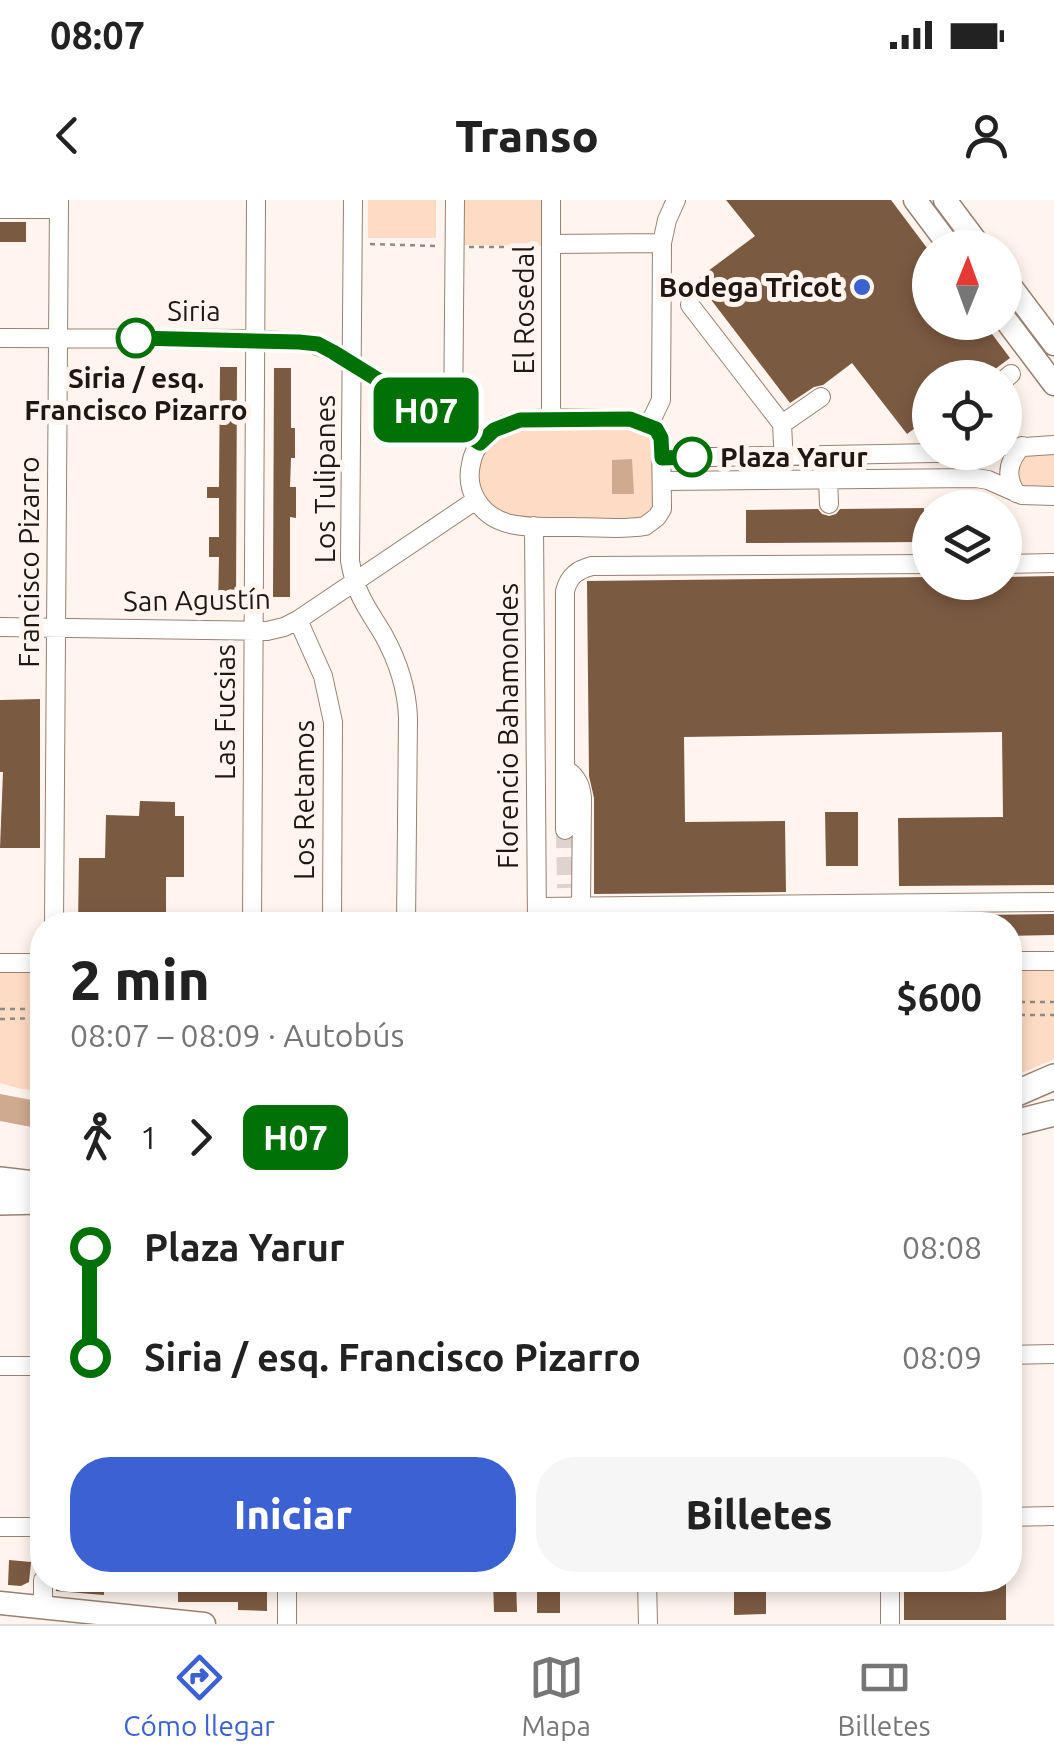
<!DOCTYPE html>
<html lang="es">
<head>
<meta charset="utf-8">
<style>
  body { margin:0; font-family:Ubuntu,sans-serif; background:#f6f6f6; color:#222; height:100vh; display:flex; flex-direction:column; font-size:38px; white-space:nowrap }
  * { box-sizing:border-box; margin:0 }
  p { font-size:32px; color:#767676 }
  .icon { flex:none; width:55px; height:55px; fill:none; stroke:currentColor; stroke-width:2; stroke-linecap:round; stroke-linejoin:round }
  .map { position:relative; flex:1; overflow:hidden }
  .sheet { position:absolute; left:30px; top:712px; width:992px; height:680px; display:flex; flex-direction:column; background:#fff; border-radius:40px; box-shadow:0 5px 15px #0003 }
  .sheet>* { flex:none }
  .badge { padding:0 20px; border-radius:15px; font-size:35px; line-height:65px }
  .needle { width:65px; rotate:1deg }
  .controls { position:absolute; left:912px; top:30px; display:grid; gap:20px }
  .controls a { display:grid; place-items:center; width:110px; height:110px; border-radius:50%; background:#fff; box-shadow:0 5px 15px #0003; font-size:50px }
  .map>.badge { position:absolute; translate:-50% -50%; box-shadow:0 0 0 5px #fff }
  .legs { display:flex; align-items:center; gap:15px; height:110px; padding:0 40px; font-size:32px }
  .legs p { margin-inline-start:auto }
  .headline { display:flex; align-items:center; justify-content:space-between; height:170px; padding:0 40px }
  h1 { font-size:55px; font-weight:800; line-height:75px }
  .button { display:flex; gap:20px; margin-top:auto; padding:20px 40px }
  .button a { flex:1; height:115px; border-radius:40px; background:#3b61d2; color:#fff; font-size:40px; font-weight:800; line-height:115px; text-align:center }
  .button a+a { background:#f6f6f6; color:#222 }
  ul { padding:0 40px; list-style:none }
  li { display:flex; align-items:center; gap:35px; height:110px; font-size:38px }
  li i { display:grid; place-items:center; width:15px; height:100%; margin:0 12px; background:currentColor }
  li i::after { content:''; width:25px; height:25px; margin:-12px; border:8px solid; border-radius:50%; background:#fff }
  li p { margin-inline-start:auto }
  li:first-child i { background:linear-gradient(#0000 50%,currentColor 0) }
  li:last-child i { background:linear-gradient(currentColor 50%,#0000 0) }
  .status { display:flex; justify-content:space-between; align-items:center; height:70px; padding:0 50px; background:#fff; direction:ltr }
  .status svg { height:28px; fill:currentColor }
  header { display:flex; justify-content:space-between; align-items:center; height:130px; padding:0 40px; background:#fff; font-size:45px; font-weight:800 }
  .tab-bar { display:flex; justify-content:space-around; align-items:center; height:140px; border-top:2px solid #e0e0e0; background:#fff; font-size:28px; color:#767676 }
  .tab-bar a { display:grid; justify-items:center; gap:5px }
  .tab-bar .selected { color:#3b61d2 }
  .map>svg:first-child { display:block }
</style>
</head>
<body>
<div class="status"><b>08:07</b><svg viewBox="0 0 49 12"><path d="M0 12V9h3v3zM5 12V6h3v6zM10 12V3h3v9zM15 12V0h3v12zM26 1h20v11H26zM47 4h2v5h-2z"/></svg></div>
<header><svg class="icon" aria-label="back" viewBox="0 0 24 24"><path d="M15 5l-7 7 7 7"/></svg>Transo<svg class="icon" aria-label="person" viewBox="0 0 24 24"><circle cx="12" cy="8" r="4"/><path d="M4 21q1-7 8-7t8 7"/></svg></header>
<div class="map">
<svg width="1054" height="1424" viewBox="0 0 1054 1424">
  <rect width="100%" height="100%" fill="#fff5ee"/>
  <path fill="#fedbc4" d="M368 0H436V38H368Z
    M462 0H542V46L462 45Z
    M628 226 642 229 654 238V307L645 316 631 321 510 319C482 307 464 269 488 243 496 235 507 232 518 229Z
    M1054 253V290L1018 286 1015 269 1025 254Z
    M1010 771H1054V859L1017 875 1010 859Z
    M0 773H42V891L21 889 0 883Z"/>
  <path fill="#cfaa90" d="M632 259 634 294H612V260Z
    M0 894 42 902V929L0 921Z"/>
  <path fill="#7b5a42" d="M726 0H891L930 52V122H983L1010 158 983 178H930V217L907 234 852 163 823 185 814 187 790 203 696 80 755 36Z
    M0 22H26V42H0Z
    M220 167H237L236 407H218L219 357H209V337H219V298H207V287H219Z
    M274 168H291V228H295V258H291L290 287H296V318L290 317V397H273Z
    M924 308V342L746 343V310L818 309 822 314 829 316 836 314 840 309Z
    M1054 376V685L899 686 898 618 1003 617 1002 532 684 537 685 622 785 621 786 692 594 694V598L589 576 587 381 930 377V382H1005V377Z
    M40 499V648H0L3 572H0V500Z
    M140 601 175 602V616H184V677H166V717H149V725H78L79 658H105L106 615 139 616Z
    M825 612H858V666H826Z
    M1054 714V735L1010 736V725H601V719Z
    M9 1360 31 1362 29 1382 21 1386 8 1385Z
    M56 1380H104V1395L56 1391Z
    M178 1380H222V1385L251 1386V1380H267V1411L238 1410V1402H178Z
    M493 1380H516L517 1412H494Z
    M537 1380H560V1413H537Z
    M734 1380H766V1414L734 1415Z
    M968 1381H1006V1420H904V1385L968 1386Z"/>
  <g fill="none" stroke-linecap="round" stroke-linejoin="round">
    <path stroke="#ded4cd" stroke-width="18" stroke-dasharray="18 9" stroke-linecap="butt" d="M565 630 566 688"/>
    <defs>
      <path id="minor" d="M353 0 350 361C356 395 366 406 383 434 398 461 407 488 408 518L406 725
        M0 9H59
        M551 44 662 43
        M690 105 782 224 784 264
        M0 138 255 139 310 143 333 152 480 243
        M1005 179 1011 174
        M618 219C635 219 653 222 661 238L662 309 657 317 645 326C623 330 598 327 576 327 543 326 497 334 477 301 470 290 468 277 471 264 474 246 487 232 504 225 532 214 587 219 618 219Z
        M551 220V0
        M782 224 821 197
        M649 225 661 200 662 43 667 20 676 0
        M453 226 455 0
        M1010 248 1054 245
        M662 258 988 252
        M663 281 976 278 988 280 1022 295 1054 296
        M1016 293C1005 276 1008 261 1022 246
        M829 304 828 279 832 270
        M534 326 537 725
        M1005 364 1054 363
        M298 420 323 476 333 522 332 725
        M0 427 267 431 284 427 298 420 476 300
        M565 573H571C579 581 581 588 582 598L581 705
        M565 630V391C569 376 577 370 592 366L930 364
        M537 707 1054 702
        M54 725 59 0
        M252 725 256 0
        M1010 761H1054
        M0 763H42
        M1010 1155 1054 1154
        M0 1166H42
        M1010 1317 1054 1316
        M0 1327H42
        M647 1380 648 1424
        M890 1380V1424
        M43 1407V1380
        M287 1424V1380"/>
      <path id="major" d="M915 0 951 48
        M945 0 981 48
        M1005 79 1054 144
        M1005 119 1054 184
        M0 1403 204 1424"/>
      <path id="highway" d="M1010 896 1054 877
        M1010 924 1054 913
        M0 980 42 985
        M0 1002 42 1001"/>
    </defs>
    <use href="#minor" stroke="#988172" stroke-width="20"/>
    <use href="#major" stroke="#988172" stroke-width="25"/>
    <use href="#highway" stroke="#988172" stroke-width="28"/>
    <path stroke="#928982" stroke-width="2.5" stroke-dasharray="5 5" stroke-linecap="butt" d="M370 44 436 46
      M469 47H536
      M1010 802H1054
      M0 809H42
      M1010 815H1054
      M0 819 42 818"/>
    <use href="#minor" stroke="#fff" stroke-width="18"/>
    <use href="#major" stroke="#fff" stroke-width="22"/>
    <use href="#highway" stroke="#fff" stroke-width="25"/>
  </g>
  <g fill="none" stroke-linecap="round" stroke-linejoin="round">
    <defs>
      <path id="line-1" d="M136 138 299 142 318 144 333 152 480 243 494 230 520 220 630 219 656 229 661 238 662 258 692 257"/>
    </defs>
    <use href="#line-1" stroke="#fff" stroke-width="22"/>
    <use href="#line-1" stroke="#007106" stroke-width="15"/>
  </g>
  <circle fill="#3b61d2" stroke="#fff5ee" stroke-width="4" cx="862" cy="87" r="10"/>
  <g fill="#fff" stroke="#007106" stroke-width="5">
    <circle cx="136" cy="138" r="18"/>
    <circle cx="692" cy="257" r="18"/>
  </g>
  <g text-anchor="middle" stroke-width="10" stroke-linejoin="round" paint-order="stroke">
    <g font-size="28" font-weight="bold" fill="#201711" stroke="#fff5ee" text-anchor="end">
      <text x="842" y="97">Bodega Tricot</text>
    </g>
    <g font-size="28" fill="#201711" stroke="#fff5ee">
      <text transform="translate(524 110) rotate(-90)" y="10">El Rosedal</text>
      <text x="194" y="121">Siria</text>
      <text transform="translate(325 279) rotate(-90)" y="10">Los Tulipanes</text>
      <text transform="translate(29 362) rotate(-90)" y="10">Francisco Pizarro</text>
      <text transform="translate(197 400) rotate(-1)" y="10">San Agustín</text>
      <text transform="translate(225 512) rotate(-90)" y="10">Las Fucsias</text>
      <text transform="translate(508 526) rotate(-90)" y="10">Florencio Bahamondes</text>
      <text transform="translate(304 600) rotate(-90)" y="10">Los Retamos</text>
    </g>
    <g font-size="28" font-weight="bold" fill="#201711" stroke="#fff5ee">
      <text x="136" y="188">Siria / esq.<tspan x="136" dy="32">Francisco Pizarro</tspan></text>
      <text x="720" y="267" text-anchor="start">Plaza Yarur</text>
    </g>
  </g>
</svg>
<div class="controls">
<a><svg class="needle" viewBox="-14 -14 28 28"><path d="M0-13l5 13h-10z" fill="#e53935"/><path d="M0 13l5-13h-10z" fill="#767676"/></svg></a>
<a><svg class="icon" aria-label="locate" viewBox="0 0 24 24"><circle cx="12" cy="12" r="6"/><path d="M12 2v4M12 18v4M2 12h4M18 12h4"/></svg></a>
<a><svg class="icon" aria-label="layers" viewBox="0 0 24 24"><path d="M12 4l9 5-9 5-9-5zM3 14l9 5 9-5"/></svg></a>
</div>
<b class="badge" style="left:426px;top:210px;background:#007106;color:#fff">H07</b>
<section class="sheet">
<div class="headline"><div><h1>2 min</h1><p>08:07 – 08:09 · Autobús</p></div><b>$600</b></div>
<div class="legs"><svg class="icon" aria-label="walk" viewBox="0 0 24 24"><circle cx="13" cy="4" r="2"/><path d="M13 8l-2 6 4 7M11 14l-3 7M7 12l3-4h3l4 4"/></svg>1<svg class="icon" aria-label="forward" viewBox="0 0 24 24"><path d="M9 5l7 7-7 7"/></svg><b class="badge" style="background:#007106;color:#fff">H07</b></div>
<ul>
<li><i style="color:#007106"></i><b>Plaza Yarur</b><p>08:08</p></li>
<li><i style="color:#007106"></i><b>Siria / esq. Francisco Pizarro</b><p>08:09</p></li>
</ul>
<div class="button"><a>Iniciar</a><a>Billetes</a></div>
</section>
</div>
<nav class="tab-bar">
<a class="selected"><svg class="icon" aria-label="directions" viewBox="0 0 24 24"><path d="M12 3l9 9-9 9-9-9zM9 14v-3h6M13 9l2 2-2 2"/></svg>Cómo llegar</a>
<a><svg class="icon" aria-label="map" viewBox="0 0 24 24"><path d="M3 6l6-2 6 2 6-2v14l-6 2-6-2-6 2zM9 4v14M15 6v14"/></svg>Mapa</a>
<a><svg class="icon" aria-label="tickets" viewBox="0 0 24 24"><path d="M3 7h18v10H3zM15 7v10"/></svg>Billetes</a>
</nav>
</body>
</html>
